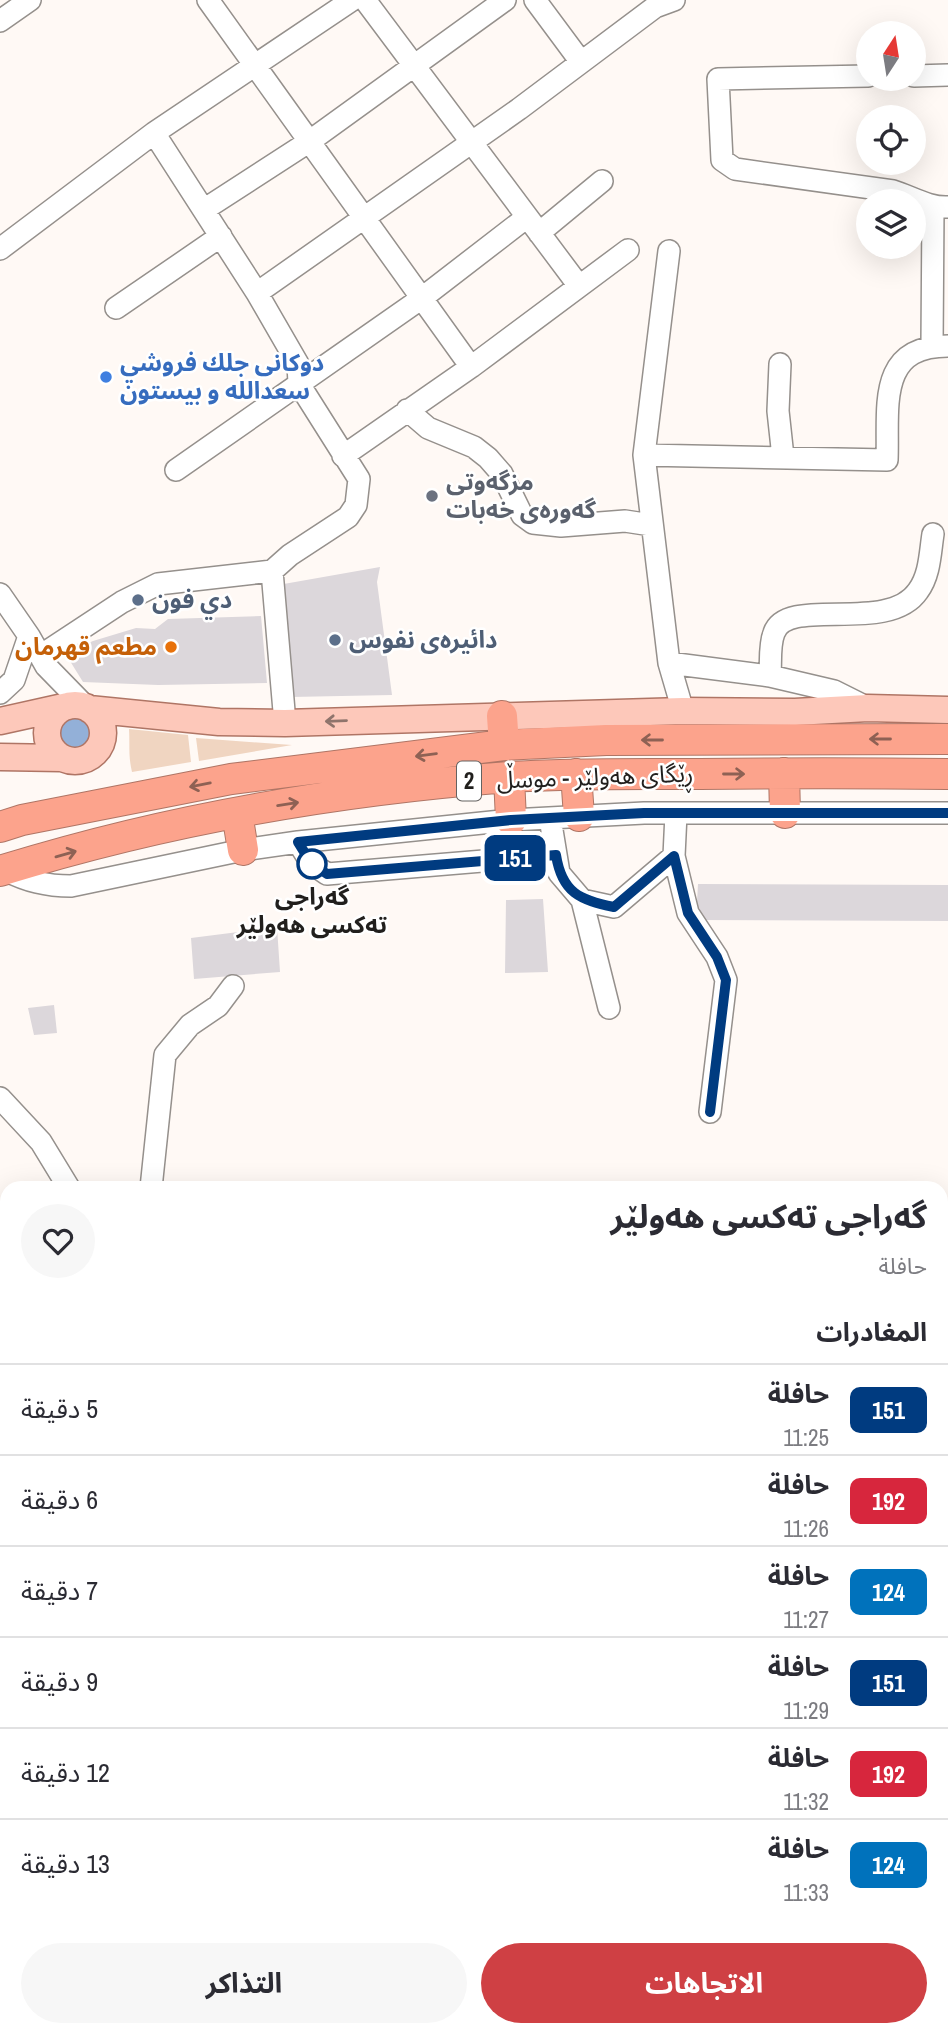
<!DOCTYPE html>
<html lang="ar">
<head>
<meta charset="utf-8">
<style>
  body { margin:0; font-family:"Archivo Narrow","Noto Sans Arabic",sans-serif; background:#f7f7f7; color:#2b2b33; direction:rtl; height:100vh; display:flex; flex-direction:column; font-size:26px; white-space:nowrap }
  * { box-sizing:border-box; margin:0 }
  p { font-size:23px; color:#7c7c81 }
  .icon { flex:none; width:38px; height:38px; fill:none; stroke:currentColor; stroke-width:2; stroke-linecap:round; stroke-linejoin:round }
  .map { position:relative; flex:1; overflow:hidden; direction:ltr }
  .side { position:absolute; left:0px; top:1181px; width:948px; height:856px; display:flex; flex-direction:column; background:#fff; border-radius:21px 21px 0 0; box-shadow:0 7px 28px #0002; direction:rtl }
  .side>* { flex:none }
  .badge { padding:0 14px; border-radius:10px; font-size:24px; line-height:46px }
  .needle { width:46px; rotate:12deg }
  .controls { position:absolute; left:856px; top:21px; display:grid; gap:14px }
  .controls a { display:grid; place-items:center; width:70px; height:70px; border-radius:50%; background:#fff; box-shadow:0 7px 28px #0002; font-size:35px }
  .map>.badge { position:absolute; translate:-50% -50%; box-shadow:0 0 0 4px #fff }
  h2 { padding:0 21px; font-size:26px; line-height:63px }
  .round { display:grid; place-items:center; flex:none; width:74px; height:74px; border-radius:37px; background:#f7f7f7 }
  .overview { display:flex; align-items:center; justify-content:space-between; height:119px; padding:0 21px }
  h1 { font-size:33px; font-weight:700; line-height:52px }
  .primary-button { display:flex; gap:14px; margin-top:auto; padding:14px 21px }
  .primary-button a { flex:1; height:80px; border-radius:42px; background:#cf4044; color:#fff; font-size:28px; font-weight:700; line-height:80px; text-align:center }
  .primary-button a+a { background:#f7f7f7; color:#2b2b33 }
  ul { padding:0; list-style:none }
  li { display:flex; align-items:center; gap:21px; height:91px; padding:0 21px; border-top:2px solid #e1e1e2 }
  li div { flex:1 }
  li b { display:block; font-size:26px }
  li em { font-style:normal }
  li .badge { min-width:77px; font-weight:700; text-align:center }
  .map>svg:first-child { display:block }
</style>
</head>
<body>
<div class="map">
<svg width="948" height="2036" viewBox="0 0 948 2036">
  <rect width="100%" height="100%" fill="#fff9f5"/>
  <path fill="#f0d5c1" d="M129 729 188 735 191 762 132 772C128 755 130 746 129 729Z
    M196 738 292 745 199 761Z"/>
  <path fill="#93b0d8" d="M54 735a21 21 0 1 1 42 0a21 21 0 1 1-42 0Z"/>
  <path fill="#dcd7db" d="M380 567 377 582 392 695 291 697 278 585Z
    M261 616 267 683 158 685 83 682 65 653 93 641 136 628 155 629 168 619Z
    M698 884 948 885V921L696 920Z
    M543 899 548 972 505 973 506 900Z
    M277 927 280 972 194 979 191 938Z
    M54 1005 57 1033 34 1035 28 1008Z"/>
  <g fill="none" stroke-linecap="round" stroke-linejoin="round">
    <defs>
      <path id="minor" d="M208 0 471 367
        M365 0 579 286
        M535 0 581 62
        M0 21 30 0
        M868 76 718 79 722 160 735 169 893 191C912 197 929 208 948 207
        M914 76 948 75
        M154 133 257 293 298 364 299 384 359 479 356 505 348 517 290 555 272 571 285 723
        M205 209 310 141 505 0
        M539 233 602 181
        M0 249 154 133 352 0
        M669 251 644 455 669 663 683 711
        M257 293 519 109 655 7 674 0
        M116 308 221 236
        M932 346 933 208
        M780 364 778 411 783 457
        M407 410 428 428 474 447 488 458 502 474 522 515 533 523 561 526 625 521 651 525
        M644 455 887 460C889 408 876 346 948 346
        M343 456 471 367 628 250
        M176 470 422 298 527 217
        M0 594 29 636 46 666 86 707
        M40 656 122 602 158 584 272 571
        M669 663 770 676 834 691 868 708
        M770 676C771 663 769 645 774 633 787 595 888 635 918 591 930 575 930 553 933 534
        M0 693 14 680 29 636
        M550 818 559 873 582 900 614 907 674 856 676 814
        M298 842 311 863 327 874 556 855
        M674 856 688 913 717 957 726 980 710 1112
        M5 870C27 881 46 886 71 886L243 850 298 842 511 820 644 813H948
        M582 900 609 1008
        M0 1098 41 1142 69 1188
        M151 1188 165 1055 190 1025 218 1006 233 986
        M870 2036 872 2030"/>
      <path id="major" d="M47 733a28 28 0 1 1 56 0a28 28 0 1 1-56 0Z
        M89 709 219 722 285 723 683 711 795 712 868 708 948 710
        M0 721 68 706
        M0 757 61 758"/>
      <path id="highway" d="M502 716 504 745
        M784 773 785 813
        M576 774 579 816
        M509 777 511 820
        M237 813 243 850
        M0 827 22 820 231 779 504 745 606 740 948 739
        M0 871C164 820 338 790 509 777 572 773 636 774 699 774 782 773 865 773 948 774"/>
    </defs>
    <use href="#minor" stroke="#95908c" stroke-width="24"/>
    <use href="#major" stroke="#af7565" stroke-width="29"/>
    <use href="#highway" stroke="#af7565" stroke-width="32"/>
    <use href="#minor" stroke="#fff" stroke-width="21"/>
    <use href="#major" stroke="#fdc8ba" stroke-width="26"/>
    <use href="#highway" stroke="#fca38c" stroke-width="30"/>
  </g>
  <defs><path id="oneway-shaft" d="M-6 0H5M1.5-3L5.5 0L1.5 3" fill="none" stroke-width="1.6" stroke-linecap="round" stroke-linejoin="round" transform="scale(1.75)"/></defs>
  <use stroke="#8f746c" href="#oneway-shaft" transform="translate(336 721) rotate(178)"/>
  <g stroke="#8e6154">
    <use href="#oneway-shaft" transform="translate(880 739) rotate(180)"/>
    <use href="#oneway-shaft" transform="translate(652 740) rotate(180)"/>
    <use href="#oneway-shaft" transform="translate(426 755) rotate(173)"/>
    <use href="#oneway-shaft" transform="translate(734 774)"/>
    <use href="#oneway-shaft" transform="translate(200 785) rotate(169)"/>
    <use href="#oneway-shaft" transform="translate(288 804) rotate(-9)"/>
    <use href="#oneway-shaft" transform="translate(66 854) rotate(-16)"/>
  </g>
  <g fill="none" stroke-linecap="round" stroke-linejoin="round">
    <defs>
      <path id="line" d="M710 1112 726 980 717 957 688 913 674 856 614 907C580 900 562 893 556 855L327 874 311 863 298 842 511 820 644 813H948"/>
    </defs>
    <use href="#line" stroke="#fff" stroke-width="16"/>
    <use href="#line" stroke="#003b80" stroke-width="10"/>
  </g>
  <circle fill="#3f7fe0" stroke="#fff" stroke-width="2.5" cx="106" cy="377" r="7"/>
  <circle fill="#6b7280" stroke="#fff" stroke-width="2.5" cx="432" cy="496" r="7"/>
  <g fill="#5c6f8a" stroke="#fff" stroke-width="2.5">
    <circle cx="138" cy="600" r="7"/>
    <circle cx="335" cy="640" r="7"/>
  </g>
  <circle fill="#e8710a" stroke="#fff" stroke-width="2.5" cx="171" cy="647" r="7"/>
  <circle fill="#fff" stroke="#003b80" stroke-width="3.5" cx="312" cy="864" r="14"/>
  <g text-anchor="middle" stroke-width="5" stroke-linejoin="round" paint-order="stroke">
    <rect fill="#fff" stroke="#646261" stroke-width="2" x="457" y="761.5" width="24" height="39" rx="5"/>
    <g font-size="23" font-weight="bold" fill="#211f1d">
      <text x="469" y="789">2</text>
    </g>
    <g font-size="24" font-weight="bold" fill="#366cbe" stroke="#fff" text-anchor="start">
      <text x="120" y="371">دوكانى جلك فروشي<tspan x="120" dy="28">سعدالله و بيستون</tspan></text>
    </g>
    <g font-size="24" font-weight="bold" fill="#5b616d" stroke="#fff" text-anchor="start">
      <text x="446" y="490">مزگەوتى<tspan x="446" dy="28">گەورەى خەبات</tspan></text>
    </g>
    <g font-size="24" font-weight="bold" fill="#4e5e75" stroke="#fff" text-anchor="start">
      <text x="152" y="608">دي فون</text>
      <text x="349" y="648">دائیرەی نفوس</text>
    </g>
    <g font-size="24" font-weight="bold" fill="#c56008" stroke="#fff" text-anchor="end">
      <text x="157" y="655">مطعم قهرمان</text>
    </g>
    <g font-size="24" fill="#211f1d" stroke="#fff">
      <text transform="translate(595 777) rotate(-2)" y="8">ڕێگای هەولێر - موسڵ</text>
    </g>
    <g font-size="24" font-weight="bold" fill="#211f1d" stroke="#fff">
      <text x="312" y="905">گەراجی<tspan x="312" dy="28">تەکسی هەولێر</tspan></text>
    </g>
  </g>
</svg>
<div class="controls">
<a><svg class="needle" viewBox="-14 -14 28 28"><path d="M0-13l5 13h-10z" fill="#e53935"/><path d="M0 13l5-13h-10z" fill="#7c7c81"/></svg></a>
<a><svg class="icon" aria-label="locate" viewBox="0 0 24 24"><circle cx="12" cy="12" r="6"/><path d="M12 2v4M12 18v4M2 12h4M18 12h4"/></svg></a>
<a><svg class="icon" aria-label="layers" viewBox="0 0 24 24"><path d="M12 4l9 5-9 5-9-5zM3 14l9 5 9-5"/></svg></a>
</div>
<b class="badge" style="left:515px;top:858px;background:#003b80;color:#fff">151</b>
<section class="side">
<div class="overview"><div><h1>گەراجی تەکسی هەولێر</h1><p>حافلة</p></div><a class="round"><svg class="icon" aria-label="heart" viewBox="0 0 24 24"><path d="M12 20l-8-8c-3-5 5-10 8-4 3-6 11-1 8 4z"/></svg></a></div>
<h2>المغادرات</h2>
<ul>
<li><span class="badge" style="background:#003b80;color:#fff">151</span><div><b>حافلة</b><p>11:25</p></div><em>5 دقيقة</em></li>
<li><span class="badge" style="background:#d7263d;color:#fff">192</span><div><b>حافلة</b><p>11:26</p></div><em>6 دقيقة</em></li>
<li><span class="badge" style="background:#0072bc;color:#fff">124</span><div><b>حافلة</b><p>11:27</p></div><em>7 دقيقة</em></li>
<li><span class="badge" style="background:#003b80;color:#fff">151</span><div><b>حافلة</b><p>11:29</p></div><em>9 دقيقة</em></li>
<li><span class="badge" style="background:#d7263d;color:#fff">192</span><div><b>حافلة</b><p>11:32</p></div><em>12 دقيقة</em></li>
<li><span class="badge" style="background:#0072bc;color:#fff">124</span><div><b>حافلة</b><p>11:33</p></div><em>13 دقيقة</em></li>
</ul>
<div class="primary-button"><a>الاتجاهات</a><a>التذاكر</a></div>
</section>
</div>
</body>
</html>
